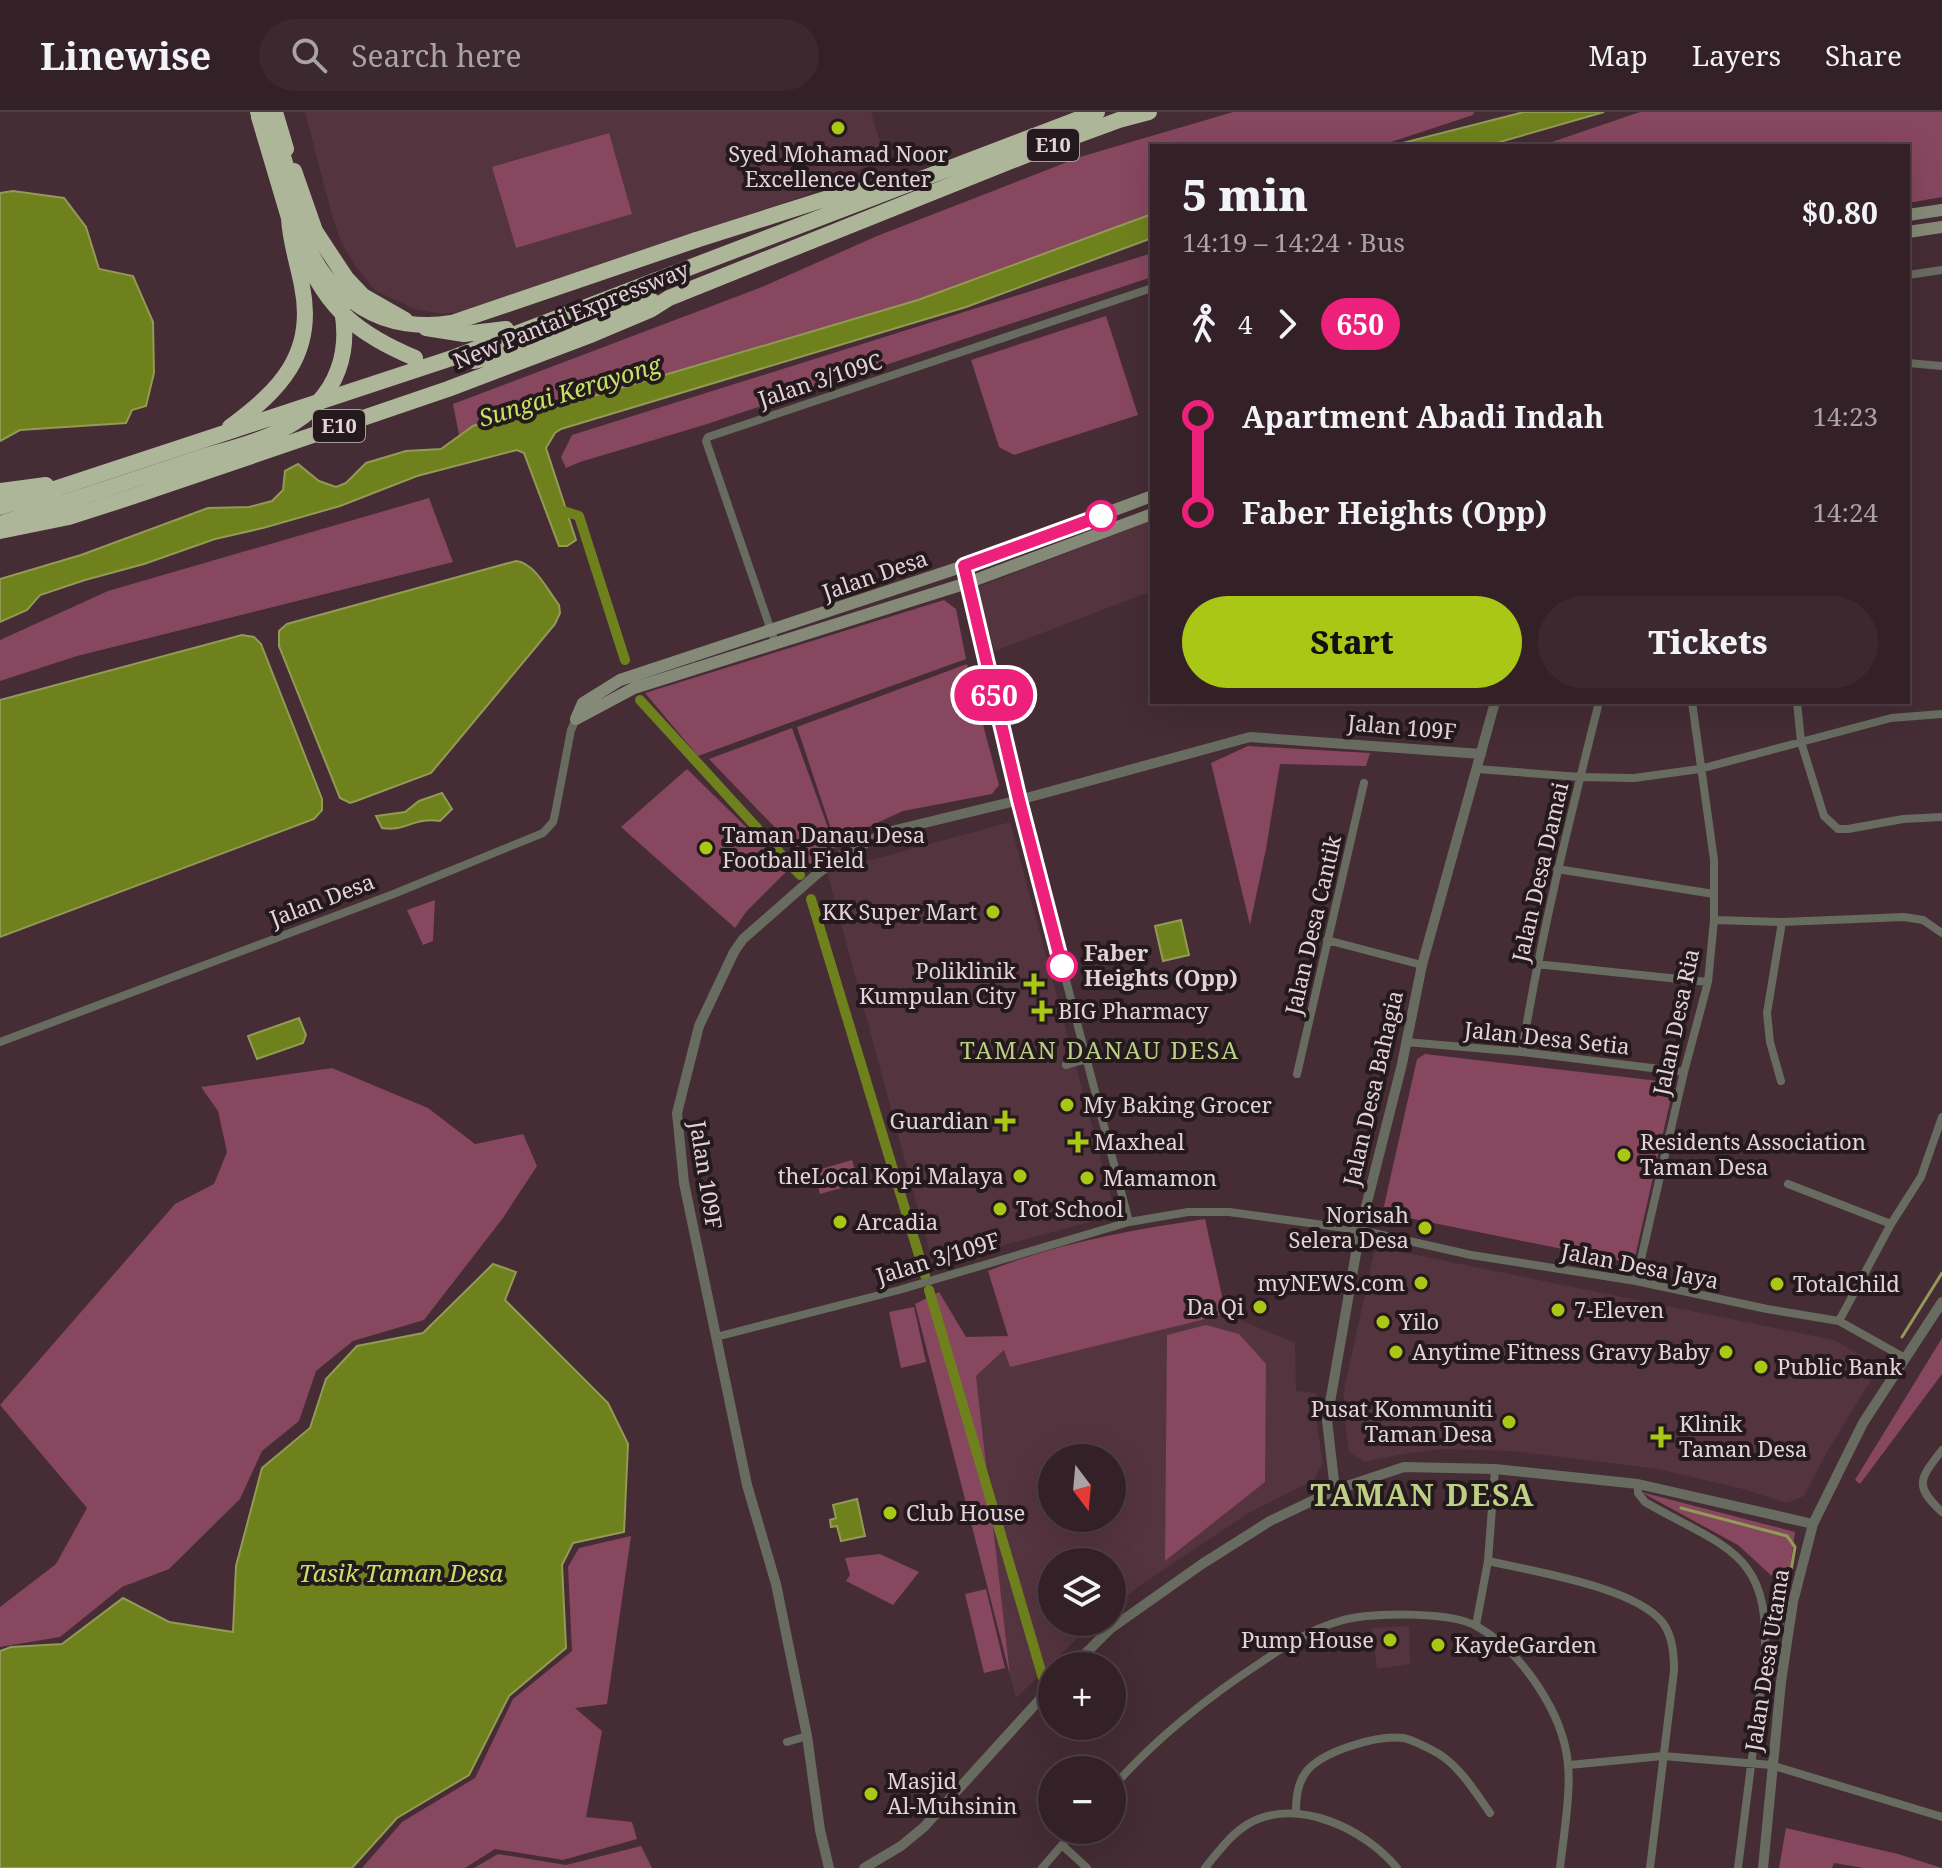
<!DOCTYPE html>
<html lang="en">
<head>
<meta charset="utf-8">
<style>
  body { margin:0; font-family:"Noto Serif",serif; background:#3c2930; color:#f1f3f6; height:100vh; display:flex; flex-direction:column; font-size:30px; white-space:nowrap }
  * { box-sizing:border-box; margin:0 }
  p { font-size:26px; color:#a9a3a8 }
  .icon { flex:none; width:44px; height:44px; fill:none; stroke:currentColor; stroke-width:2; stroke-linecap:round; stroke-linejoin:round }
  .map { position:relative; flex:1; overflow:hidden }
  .drawer { position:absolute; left:1150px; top:32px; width:760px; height:560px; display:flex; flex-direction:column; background:#342128; border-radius:0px; box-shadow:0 8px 32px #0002,0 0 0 2px #4e3e45 }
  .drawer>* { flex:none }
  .badge { padding:0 16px; border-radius:26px; font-size:28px; line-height:52px }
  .needle { width:52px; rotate:164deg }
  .controls { position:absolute; left:1038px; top:1332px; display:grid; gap:16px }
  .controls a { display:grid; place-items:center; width:88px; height:88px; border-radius:50%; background:#342128; box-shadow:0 8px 32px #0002,0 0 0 2px #4e3e45; font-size:40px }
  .map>.badge { position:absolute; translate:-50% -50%; box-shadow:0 0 0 4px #fff }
  .legs { display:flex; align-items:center; gap:12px; height:88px; padding:0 32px; font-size:26px }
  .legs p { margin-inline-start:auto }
  .overview { display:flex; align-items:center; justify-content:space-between; height:136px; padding:0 32px }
  h1 { font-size:44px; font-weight:800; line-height:60px }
  .primary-button { display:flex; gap:16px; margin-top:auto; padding:16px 32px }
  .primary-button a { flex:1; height:92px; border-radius:48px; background:#abc716; color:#111; font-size:32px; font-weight:800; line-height:92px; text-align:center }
  .primary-button a+a { background:#3c2930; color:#f1f3f6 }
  ul { padding:0 32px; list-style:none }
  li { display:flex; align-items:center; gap:28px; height:96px; font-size:30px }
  li i { display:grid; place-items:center; width:12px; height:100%; margin:0 10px; background:currentColor }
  li i::after { content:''; width:20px; height:20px; margin:-10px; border:6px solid; border-radius:50%; background:#342128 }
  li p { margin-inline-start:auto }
  li:first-child i { background:linear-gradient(#0000 50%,currentColor 0) }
  li:last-child i { background:linear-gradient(currentColor 50%,#0000 0) }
  header { display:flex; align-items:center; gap:48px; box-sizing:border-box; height:112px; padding:0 40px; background:#342128; border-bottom:2px solid #4e3e45 }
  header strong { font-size:38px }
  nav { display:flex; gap:44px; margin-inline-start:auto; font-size:28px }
  .search { width:560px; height:72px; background:#3c2930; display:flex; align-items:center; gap:20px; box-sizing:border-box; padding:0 28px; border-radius:44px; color:#a9a3a8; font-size:30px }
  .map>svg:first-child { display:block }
</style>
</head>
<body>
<header>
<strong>Linewise</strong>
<div class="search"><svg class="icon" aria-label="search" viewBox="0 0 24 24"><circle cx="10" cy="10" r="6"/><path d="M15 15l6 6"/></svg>Search here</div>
<nav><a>Map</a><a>Layers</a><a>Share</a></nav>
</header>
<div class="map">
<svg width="1942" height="1756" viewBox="0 0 1942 1756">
  <rect width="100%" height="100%" fill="#452c35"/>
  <path fill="#54343f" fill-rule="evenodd" d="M305 0H871L885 46 801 85 620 145 469 199 441 202 415 197 376 179 356 155 341 130 333 107Z
    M1152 408V479L995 539 975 476Z
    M1010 710 1116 1103 933 1152 827 760Z
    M1382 1136 1834 1228 1874 1251 1876 1260 1827 1340 1804 1384 1787 1391 1739 1376 1658 1357 1512 1339 1443 1337 1409 1341 1364 1350 1349 1340 1343 1296 1345 1273 1374 1141Z
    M1226 1202 1295 1231 1296 1279 1317 1281 1315 1301 1323 1351 1314 1368 1249 1401 1142 1472 1112 1496V1450H1052V1510H1094L1016 1586 1010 1563 976 1264 1005 1237 1010 1254ZM1052 1346H1112V1406H1052Z
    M1409 1514 1410 1552 1377 1557 1372 1516Z"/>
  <path fill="#87475f" d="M1233 0H1474L1473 3 1379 34H1152V102L918 188 570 291C533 298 490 300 459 323L453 292 762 175 877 124 1080 45Z
    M1640 0H1942V85L1908 91V34H1540Z
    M609 21 632 102 516 136 492 55Z
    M1152 141V165L704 313 580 350 566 356 561 345 572 323Z
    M1106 204 1138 303 1014 343 999 335 971 248Z
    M429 386 453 450 77 544 0 569V528L108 479Z
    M944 488 956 497 966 547 698 644 645 581Z
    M967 552 999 673 992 682 903 699 844 726 833 723 797 615Z
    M792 616 835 735 812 754 709 647Z
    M1248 634 1370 641 1366 654 1280 652 1266 737 1250 813 1211 651Z
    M687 657 789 757 746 800 735 816 621 715Z
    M435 788 433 829 423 833 407 798Z
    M1425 942 1668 970 1673 977 1635 1145 1627 1150 1389 1102 1384 1094 1417 947Z
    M332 956 428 996 475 1032 523 1022 537 1054 503 1106 424 1208 353 1229 316 1259 299 1309 262 1339 240 1387 169 1457 122 1475 60 1525 0 1535V1495L56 1452 87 1396 0 1293 175 1092 214 1072 227 1040 218 999 201 975Z
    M852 1048 859 1071 820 1082 814 1059Z
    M1205 1107 1226 1202 1010 1255 1004 1238 976 1264 1010 1563 915 1192 939 1180 966 1225 1008 1224 988 1159C1058 1131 1131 1118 1205 1107Z
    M914 1195 926 1250 901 1256 889 1200Z
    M1206 1213 1239 1222 1266 1252 1265 1370 1165 1449 1167 1223Z
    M1942 1226V1262L1860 1372 1855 1368Z
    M1641 1380 1795 1420 1787 1478 1738 1433Z
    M631 1424 607 1592 575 1596 602 1619 586 1705 632 1710 637 1727 563 1748 495 1737 465 1756H362L402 1710 475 1666 513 1587 572 1539 568 1455 579 1436Z
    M880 1442 919 1460 893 1493 846 1469 850 1463 845 1446Z
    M986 1477 1005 1556 984 1561 965 1482Z
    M1786 1716 1898 1742 1942 1756H1863L1834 1751 1832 1756H1779Z
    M641 1734 652 1756H474L498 1742 566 1753Z"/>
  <path fill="#6f811d" stroke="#929a55" stroke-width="2" d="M1524 0H1604L1486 34H1391Z
    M13 79 64 86 86 115 99 157 133 164 153 210 154 261 146 294 132 298 126 311 20 318 0 329V81Z
    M1152 102V126L966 195 561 317 555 321 546 336 576 428 567 434H559L524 341 517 338 417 364 340 394 263 416 215 427 144 452 85 468 40 483 27 498 0 510V467L81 443 208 396 249 395 272 389 283 378 285 359 298 352 319 369 336 375 346 371 366 351 406 339 441 337 473 314 542 294 570 291 918 188Z
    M516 449C535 451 548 479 559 493L560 501 555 512 431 661 356 689 350 691 340 686 279 534V519L287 512Z
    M242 523 254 525 261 532 322 687V698L314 707 0 825V588Z
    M442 681 452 697 440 709C412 705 407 720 382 716L376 704 405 700 419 689Z
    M1181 808 1189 843 1163 849 1155 814Z
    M299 906 306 923 303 931 257 947 248 924Z
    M493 1152 516 1160 505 1188 608 1291 628 1332 624 1420 573 1431 562 1453 566 1536 509 1584 469 1663 397 1706 352 1756H0V1539L11 1535 62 1532 123 1486 169 1510 233 1520 236 1454 262 1356 310 1316 326 1267 357 1234 423 1221Z
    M857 1387 865 1424 841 1429 837 1414 831 1415 830 1408 836 1406 833 1393Z"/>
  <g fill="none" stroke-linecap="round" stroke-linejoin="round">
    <path stroke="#929a55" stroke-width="3" d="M1902 1225 1942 1161
      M1681 1396 1787 1424 1795 1435 1780 1523"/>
    <path stroke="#6f811d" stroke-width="10" d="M557 397 579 404 625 548
      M640 588 800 763
      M811 787 925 1163
      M929 1178 1043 1566"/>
    <path stroke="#686c60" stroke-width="8" d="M1908 163 1942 158
      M1908 251 1942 254
      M964 454 1019 688 1129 1110
      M776 533 706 329 708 325 1152 176
      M1797 590 1801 630 1824 704 1838 717H1848L1903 707 1942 705
      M1477 657 1580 665 1634 666 1700 657 1891 606 1942 602
      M1557 757 1714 782
      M1714 808 1782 810 1904 805 1923 808 1942 821
      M1327 828 1422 853
      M1536 852 1708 870
      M0 930 391 783 543 721 553 710 555 702 571 618 576 607
      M1406 930 1522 940 1684 960
      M1522 940C1541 821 1570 706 1599 590
      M1066 953 1087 947
      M1297 962 1364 671
      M1781 969 1770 930 1767 901 1782 810
      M1788 1072 1891 1112
      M1636 1169 1684 960 1708 870 1714 808V748L1692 590
      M1839 1209 1891 1112 1921 1065 1942 1005
      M716 1225 899 1178 1129 1110 1188 1100H1229L1360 1118 1471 1143 1636 1169 1767 1197 1839 1209 1905 1246
      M1942 1338C1920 1367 1913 1373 1942 1400
      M1638 1372V1381L1645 1390C1726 1437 1773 1439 1764 1551L1738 1756
      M1488 1449C1532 1459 1635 1475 1663 1511 1673 1525 1674 1543 1674 1559L1650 1756
      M1476 1513 1488 1449 1495 1357
      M787 1630 807 1624
      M1569 1653 1663 1644 1771 1653 1942 1705
      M1112 1676C1156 1626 1205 1587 1260 1551 1285 1534 1311 1517 1340 1509 1370 1500 1452 1499 1478 1515 1522 1540 1564 1602 1568 1653 1571 1681 1563 1728 1560 1756
      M1296 1701C1296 1687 1297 1672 1306 1660 1322 1639 1377 1623 1403 1626 1411 1627 1424 1634 1432 1638 1457 1650 1474 1678 1490 1701
      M1062 1733 1087 1756
      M1042 1756 1075 1718
      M1205 1756C1218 1740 1230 1723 1248 1712 1297 1684 1365 1717 1397 1756"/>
    <path stroke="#686c60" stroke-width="10" d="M1335 1378 1327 1308 1360 1118 1402 952 1422 853 1495 590
      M1073 1554 1110 1517 1202 1452 1270 1409 1335 1378 1404 1355 1495 1357 1638 1372 1813 1412
      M829 1756 820 1718 807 1624 776 1472 747 1373 684 1071 677 1001 699 914 734 840 743 827 817 762 841 744 887 720 1019 688 1250 625 1481 642
      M864 1756 901 1734 924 1715 1052 1574
      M1763 1756 1781 1570 1793 1490 1813 1412 1863 1311 1942 1190"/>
    <path stroke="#858a78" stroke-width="12" d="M1908 103 1942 98
      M1908 120 1942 115
      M576 607 583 591 620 568 964 454 1152 384
      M576 607 634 576 967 471 1152 402"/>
    <path stroke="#aeb69a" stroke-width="16" d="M275 0 286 37
      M294 59 315 119 346 166 363 184 405 208
      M696 128 828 86 860 78H875
      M304 140C326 197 360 223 415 246
      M426 216 464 222 506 217
      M474 249C534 235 591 199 651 188
      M230 315C280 278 316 242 302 174 298 151 290 130 289 106L259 5
      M0 379 46 373
      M0 395 455 245 1097 0
      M3 411 62 391
      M0 419 69 405 134 384 448 277 593 222 650 198 669 186 1051 33 1119 8 1149 0"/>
    <path stroke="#aeb69a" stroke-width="16" d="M258 0C300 47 288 118 325 164 335 177 349 187 363 196 389 212 422 216 452 211L696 128
      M62 391C106 377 151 362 196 347 225 338 257 331 283 317 340 287 356 234 336 176"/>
  </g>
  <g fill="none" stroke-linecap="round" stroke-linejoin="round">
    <defs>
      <path id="line-1" d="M1062 854 1019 688 964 454 1101 404"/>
    </defs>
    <use href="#line-1" stroke="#fff" stroke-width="18"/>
    <use href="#line-1" stroke="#ed207b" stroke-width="12"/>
  </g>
  <g fill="#abc716" stroke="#24191c" stroke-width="3">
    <circle cx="838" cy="16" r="8"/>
    <circle cx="706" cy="736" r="8"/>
    <circle cx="993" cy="800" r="8"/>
    <path d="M1030 860h8v8h8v8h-8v8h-8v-8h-8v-8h8z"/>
    <path d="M1038 887h8v8h8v8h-8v8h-8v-8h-8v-8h8z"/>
    <circle cx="1067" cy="993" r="8"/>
    <path d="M1001 997h8v8h8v8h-8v8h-8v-8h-8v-8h8z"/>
    <path d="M1074 1018h8v8h8v8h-8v8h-8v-8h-8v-8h8z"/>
    <circle cx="1624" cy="1043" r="8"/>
    <circle cx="1020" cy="1064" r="8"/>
    <circle cx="1087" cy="1066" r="8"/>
    <circle cx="1000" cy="1097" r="8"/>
    <circle cx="840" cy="1110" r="8"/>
    <circle cx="1425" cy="1116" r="8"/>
    <circle cx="1421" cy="1171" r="8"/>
    <circle cx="1777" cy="1172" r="8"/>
    <circle cx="1260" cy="1195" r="8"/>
    <circle cx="1558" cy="1198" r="8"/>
    <circle cx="1383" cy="1210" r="8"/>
    <circle cx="1396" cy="1240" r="8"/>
    <circle cx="1726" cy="1240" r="8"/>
    <circle cx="1761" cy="1255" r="8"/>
    <circle cx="1509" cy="1310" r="8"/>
    <path d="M1657 1313h8v8h8v8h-8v8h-8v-8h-8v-8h8z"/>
    <circle cx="890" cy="1401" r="8"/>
    <circle cx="1390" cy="1528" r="8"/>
    <circle cx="1438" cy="1533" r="8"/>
    <circle cx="871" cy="1682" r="8"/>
  </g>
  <g fill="#fff" stroke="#ed207b" stroke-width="4">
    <circle cx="1101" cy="404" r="14"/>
    <circle cx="1062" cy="854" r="14"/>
  </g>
  <g text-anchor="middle" stroke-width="8" stroke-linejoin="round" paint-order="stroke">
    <g fill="#24191c" stroke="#aa9ba0" stroke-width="2">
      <rect x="1027" y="17" width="52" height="32" rx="6"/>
      <rect x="313" y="298" width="52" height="32" rx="6"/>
    </g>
    <g font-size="20" font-weight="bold" fill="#e3d3d8">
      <text x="1053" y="40">E10</text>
      <text x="339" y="321">E10</text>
    </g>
    <g font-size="22" fill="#e3d3d8" stroke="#24191c" text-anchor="start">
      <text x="838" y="50" text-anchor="middle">Syed Mohamad Noor<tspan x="838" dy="25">Excellence Center</tspan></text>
      <text x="722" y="731">Taman Danau Desa<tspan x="722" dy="25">Football Field</tspan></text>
      <text x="977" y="808" text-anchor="end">KK Super Mart</text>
      <text x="1016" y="867" text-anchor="end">Poliklinik<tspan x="1016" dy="25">Kumpulan City</tspan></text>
      <text x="1058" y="907">BIG Pharmacy</text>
      <text x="1083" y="1001">My Baking Grocer</text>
      <text x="989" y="1017" text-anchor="end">Guardian</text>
      <text x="1094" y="1038">Maxheal</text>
      <text x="1640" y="1038">Residents Association<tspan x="1640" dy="25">Taman Desa</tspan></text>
      <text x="1004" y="1072" text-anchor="end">theLocal Kopi Malaya</text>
      <text x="1103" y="1074">Mamamon</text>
      <text x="1016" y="1105">Tot School</text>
      <text x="1409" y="1111" text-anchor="end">Norisah<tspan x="1409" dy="25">Selera Desa</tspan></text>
      <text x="856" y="1118">Arcadia</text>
      <text x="1405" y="1179" text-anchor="end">myNEWS.com</text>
      <text x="1793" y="1180">TotalChild</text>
      <text x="1244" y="1203" text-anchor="end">Da Qi</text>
      <text x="1574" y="1206">7-Eleven</text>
      <text x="1399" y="1218">Yilo</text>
      <text x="1412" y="1248">Anytime Fitness</text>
      <text x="1710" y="1248" text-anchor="end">Gravy Baby</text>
      <text x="1777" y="1263">Public Bank</text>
      <text x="1493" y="1305" text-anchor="end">Pusat Kommuniti<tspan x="1493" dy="25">Taman Desa</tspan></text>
      <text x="1679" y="1320">Klinik<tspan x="1679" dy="25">Taman Desa</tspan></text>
      <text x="906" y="1409">Club House</text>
      <text x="1374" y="1536" text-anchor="end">Pump House</text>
      <text x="1454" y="1541">KaydeGarden</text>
      <text x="887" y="1677">Masjid<tspan x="887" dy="25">Al-Muhsinin</tspan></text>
    </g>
    <g font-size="22" fill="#e3d3d8" stroke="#24191c">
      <text transform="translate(571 203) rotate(-22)" y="8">New Pantai Expressway</text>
      <text transform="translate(820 268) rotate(-18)" y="8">Jalan 3/109C</text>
      <text transform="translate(875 463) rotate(-19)" y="8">Jalan Desa</text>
      <text transform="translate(1402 615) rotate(5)" y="8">Jalan 109F</text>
      <text transform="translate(1540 760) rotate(-77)" y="8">Jalan Desa Damai</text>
      <text transform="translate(322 788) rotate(-21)" y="8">Jalan Desa</text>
      <text transform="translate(1313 813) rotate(-77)" y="8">Jalan Desa Cantik</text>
      <text transform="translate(1676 910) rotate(-78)" y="8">Jalan Desa Ria</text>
      <text transform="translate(1547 926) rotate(6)" y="8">Jalan Desa Setia</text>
      <text transform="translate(1373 976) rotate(-77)" y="8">Jalan Desa Bahagia</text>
      <text transform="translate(706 1063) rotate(81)" y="8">Jalan 109F</text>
      <text transform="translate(938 1146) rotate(-17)" y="8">Jalan 3/109F</text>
      <text transform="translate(1640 1154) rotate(11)" y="8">Jalan Desa Jaya</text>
      <text transform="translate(1767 1548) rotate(-81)" y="8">Jalan Desa Utama</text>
    </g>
    <g font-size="22" font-weight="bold" fill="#e3d3d8" stroke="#24191c" text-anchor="start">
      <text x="1084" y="849">Faber<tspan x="1084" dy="25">Heights (Opp)</tspan></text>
    </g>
    <g font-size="24" font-style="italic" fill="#c8e266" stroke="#24191c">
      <text transform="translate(570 280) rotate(-17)" y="8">Sungai Kerayong</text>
      <text x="401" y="1470">Tasik Taman Desa</text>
    </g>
    <g font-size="24" letter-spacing="2" fill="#bdcf84" stroke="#24191c">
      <text x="1100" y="947">TAMAN DANAU DESA</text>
    </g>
    <g font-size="30" font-weight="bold" letter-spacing="2" fill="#bdcf84" stroke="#24191c">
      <text x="1423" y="1394">TAMAN DESA</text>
    </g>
  </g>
</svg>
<div class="controls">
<a><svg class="needle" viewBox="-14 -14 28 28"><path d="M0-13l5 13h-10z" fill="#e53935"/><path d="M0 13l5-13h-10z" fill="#a9a3a8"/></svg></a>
<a><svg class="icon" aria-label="layers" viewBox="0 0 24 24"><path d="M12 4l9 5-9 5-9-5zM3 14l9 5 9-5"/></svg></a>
<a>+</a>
<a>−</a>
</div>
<b class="badge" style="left:994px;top:583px;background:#ed207b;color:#fff">650</b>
<section class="drawer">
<div class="overview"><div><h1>5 min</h1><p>14:19 – 14:24 · Bus</p></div><b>$0.80</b></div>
<div class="legs"><svg class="icon" aria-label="walk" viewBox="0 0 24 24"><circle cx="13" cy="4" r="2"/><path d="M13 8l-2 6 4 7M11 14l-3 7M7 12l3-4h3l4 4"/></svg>4<svg class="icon" aria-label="forward" viewBox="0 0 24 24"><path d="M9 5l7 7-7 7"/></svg><b class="badge" style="background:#ed207b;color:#fff">650</b></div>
<ul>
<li><i style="color:#ed207b"></i><b>Apartment Abadi Indah</b><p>14:23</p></li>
<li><i style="color:#ed207b"></i><b>Faber Heights (Opp)</b><p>14:24</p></li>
</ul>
<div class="primary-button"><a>Start</a><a>Tickets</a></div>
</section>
</div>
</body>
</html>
